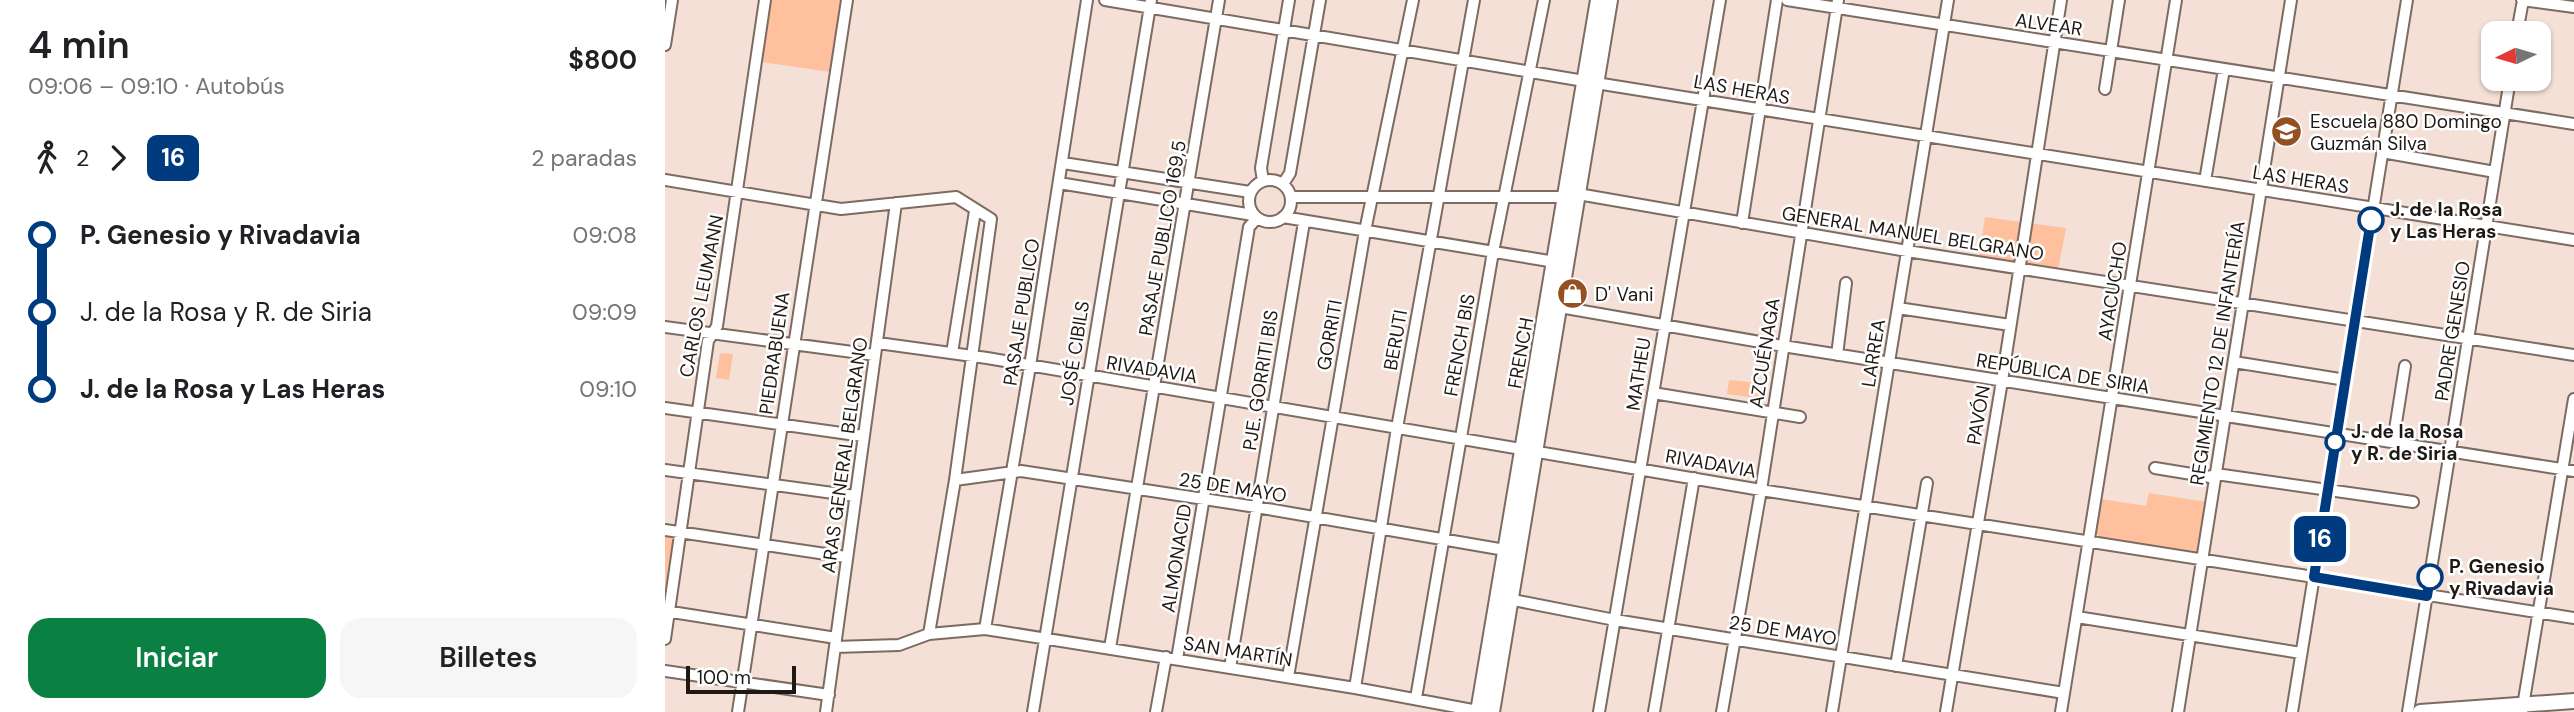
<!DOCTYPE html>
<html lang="es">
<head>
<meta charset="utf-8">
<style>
  body { margin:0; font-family:"DM Sans",sans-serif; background:#f6f6f6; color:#202124; height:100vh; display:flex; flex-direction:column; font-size:26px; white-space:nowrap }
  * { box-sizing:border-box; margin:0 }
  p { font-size:23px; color:#757577 }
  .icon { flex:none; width:38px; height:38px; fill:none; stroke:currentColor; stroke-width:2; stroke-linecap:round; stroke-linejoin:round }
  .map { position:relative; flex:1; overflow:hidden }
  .sheet { display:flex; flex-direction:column; background:#fff; width:665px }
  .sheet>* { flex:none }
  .badge { padding:0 14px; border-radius:10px; font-size:24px; line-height:46px }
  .needle { width:46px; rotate:265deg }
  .buttons { position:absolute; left:1816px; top:21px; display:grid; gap:14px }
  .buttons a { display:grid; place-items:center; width:70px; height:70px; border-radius:14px; background:#fff; box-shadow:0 2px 5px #0004; font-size:35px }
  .scale { position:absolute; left:21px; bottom:18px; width:110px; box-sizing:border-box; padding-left:7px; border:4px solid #1f1915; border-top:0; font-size:19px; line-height:24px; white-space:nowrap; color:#1f1915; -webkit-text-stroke:5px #fff; paint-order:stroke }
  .map>.badge { position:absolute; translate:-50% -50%; box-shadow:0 0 0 4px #fff }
  .legs { display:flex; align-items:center; gap:10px; height:77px; padding:0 28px; font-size:23px }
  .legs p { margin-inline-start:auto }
  .overview { display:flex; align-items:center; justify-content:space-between; height:119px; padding:0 28px }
  h1 { font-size:38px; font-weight:600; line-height:52px }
  .action { display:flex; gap:14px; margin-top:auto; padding:14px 28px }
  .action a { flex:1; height:80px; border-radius:21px; background:#0b8043; color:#fff; font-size:28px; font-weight:600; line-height:80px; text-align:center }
  .action a+a { background:#f6f6f6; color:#202124 }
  ul { padding:0 28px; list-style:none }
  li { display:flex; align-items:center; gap:24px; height:77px; font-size:26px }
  li i { display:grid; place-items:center; width:10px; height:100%; margin:0 9px; background:currentColor }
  li i::after { content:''; width:18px; height:18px; margin:-9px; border:5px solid; border-radius:50%; background:#fff }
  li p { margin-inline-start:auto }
  li:first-child i { background:linear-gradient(#0000 50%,currentColor 0) }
  li:last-child i { background:linear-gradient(currentColor 50%,#0000 0) }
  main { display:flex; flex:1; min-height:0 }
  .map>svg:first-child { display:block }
</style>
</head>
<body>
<main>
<section class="sheet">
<div class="overview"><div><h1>4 min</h1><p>09:06 – 09:10 · Autobús</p></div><b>$800</b></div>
<div class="legs"><svg class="icon" aria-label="walk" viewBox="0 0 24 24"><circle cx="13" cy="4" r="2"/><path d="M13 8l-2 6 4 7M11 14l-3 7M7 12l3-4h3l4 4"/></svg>2<svg class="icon" aria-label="forward" viewBox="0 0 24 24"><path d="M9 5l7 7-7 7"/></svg><b class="badge" style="background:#003b80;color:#fff">16</b><p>2 paradas</p></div>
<ul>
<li><i style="color:#003b80"></i><b>P. Genesio y Rivadavia</b><p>09:08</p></li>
<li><i style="color:#003b80"></i><span>J. de la Rosa y R. de Siria</span><p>09:09</p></li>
<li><i style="color:#003b80"></i><b>J. de la Rosa y Las Heras</b><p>09:10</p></li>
</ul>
<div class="action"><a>Iniciar</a><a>Billetes</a></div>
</section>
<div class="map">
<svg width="1909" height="712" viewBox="0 0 1909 712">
  <rect width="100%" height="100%" fill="#f4e0d6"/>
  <path fill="#fec09d" d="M105 0H175L165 72 97 62Z
    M1320 217 1401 228 1392 275 1313 262Z
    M55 353 68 354 64 380 51 378Z
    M1064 380 1102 384 1099 399 1062 394Z
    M1484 493 1542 502 1534 549 1528 553 1435 538 1431 533 1436 499 1481 506Z
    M0 533 10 534 0 603Z"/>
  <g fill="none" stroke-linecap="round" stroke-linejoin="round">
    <defs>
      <path id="minor" d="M440 0 931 83 1909 240
        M1122 0 1909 124
        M1857 0 1909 7
        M1852 33 1858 0
        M0 45 7 0
        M1440 89 1454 0
        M1717 152 1830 172
        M398 163 585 192
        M584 201a21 21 0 1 1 42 0a21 21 0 1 1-42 0Z
        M0 180 176 209 291 197 326 219 290 480 264 634
        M598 181 596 168 624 0
        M1540 181 1559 69
        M394 183 588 215
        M618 184 625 173 655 0
        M913 194 1242 251 1909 355
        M626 197H901
        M618 217 890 262
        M1077 223 1112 0
        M889 306 1118 346 1909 471
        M1233 308 1345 325
        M0 327 210 355
        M213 343 322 358 1096 490 1909 618
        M287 353 310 211
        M1172 355 1181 283
        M1569 362 1681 380
        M988 393 1135 417
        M0 408 198 436
        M1728 442 1740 366
        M1490 468 1545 477 1551 474 1748 502
        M0 470 190 496
        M290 480 356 471 591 507 840 550
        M0 530 181 557
        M838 598 950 620 1399 693
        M0 611 171 638
        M1412 617 1636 653
        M320 629 365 366 422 0
        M0 639 43 341 52 326 100 0
        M170 647 234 645 264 634 320 629 690 688 818 712
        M445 648 554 0
        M512 659 584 227 592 218
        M1231 666 1262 483
        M565 668 639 222
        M0 671 164 695
        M623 677 700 231 748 0
        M690 688 732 428 809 0
        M751 698 828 252 879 0
        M73 712 182 0
        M161 712 231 203
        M368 712 486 0
        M491 712 501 657
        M934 712 1055 0
        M989 712 1029 478
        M1057 712 1096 490 1173 0
        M1167 712 1283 0
        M1281 712 1337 381 1396 0
        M1396 712 1511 0
        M1513 712 1626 0
        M1627 712 1742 0
        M1743 712 1845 79
        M1857 712 1909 399"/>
      <path id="major" d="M813 712 933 0
        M827 712 945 0
        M1755 712 1909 701"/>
    </defs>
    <use href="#minor" stroke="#7c6b62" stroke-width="14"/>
    <use href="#major" stroke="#7c6b62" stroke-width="18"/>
    <use href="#minor" stroke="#fff" stroke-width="10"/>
    <use href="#major" stroke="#fff" stroke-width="14"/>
  </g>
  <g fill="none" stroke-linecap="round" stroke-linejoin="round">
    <defs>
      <path id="line-1" d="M1706 220 1649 577 1762 596 1765 577"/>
    </defs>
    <use href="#line-1" stroke="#fff" stroke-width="16"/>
    <use href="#line-1" stroke="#003b80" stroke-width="10"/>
  </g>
  <defs>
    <symbol id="school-disc" viewBox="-11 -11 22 22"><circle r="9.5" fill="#945023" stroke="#fff"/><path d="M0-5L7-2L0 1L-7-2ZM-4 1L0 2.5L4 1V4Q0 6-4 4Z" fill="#fff"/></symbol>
    <symbol id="shop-disc" viewBox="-11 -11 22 22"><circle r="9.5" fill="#945023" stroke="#fff"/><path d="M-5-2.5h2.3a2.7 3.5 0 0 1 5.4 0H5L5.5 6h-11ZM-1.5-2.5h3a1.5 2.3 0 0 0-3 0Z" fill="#fff"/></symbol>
  </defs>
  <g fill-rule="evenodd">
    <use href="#school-disc" x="1604" y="114" width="35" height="35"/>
    <use href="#shop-disc" x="890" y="276" width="35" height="35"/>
  </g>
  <g fill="#fff" stroke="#003b80" stroke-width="3.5">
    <circle cx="1706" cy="220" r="12"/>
    <circle cx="1670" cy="442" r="9"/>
    <circle cx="1765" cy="577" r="12"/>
  </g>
  <g text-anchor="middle" stroke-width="5" stroke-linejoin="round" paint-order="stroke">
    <g font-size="19" fill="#1f1915" stroke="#fff">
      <text transform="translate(1384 24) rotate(8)" y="7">ALVEAR</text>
      <text transform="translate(1077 89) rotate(10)" y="7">LAS HERAS</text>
      <text transform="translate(1636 179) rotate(9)" y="7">LAS HERAS</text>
      <text transform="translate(1248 233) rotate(9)" y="7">GENERAL MANUEL BELGRANO</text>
      <text transform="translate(497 238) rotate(-80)" y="7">PASAJE PUBLICO 169,5</text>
      <text transform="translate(1447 291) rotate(-81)" y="7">AYACUCHO</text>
      <text transform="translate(36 296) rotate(-79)" y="7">CARLOS LEUMANN</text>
      <text transform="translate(356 312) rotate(-81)" y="7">PASAJE PUBLICO</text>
      <text transform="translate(1787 331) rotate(-81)" y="7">PADRE GENESIO</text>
      <text transform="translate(664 335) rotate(-80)" y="7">GORRITI</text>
      <text transform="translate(730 340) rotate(-80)" y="7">BERUTI</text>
      <text transform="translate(794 345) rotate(-80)" y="7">FRENCH BIS</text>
      <text transform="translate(109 353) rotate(-82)" y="7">PIEDRABUENA</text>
      <text transform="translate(409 353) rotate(-81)" y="7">JOSÉ CIBILS</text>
      <text transform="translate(855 353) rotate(-80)" y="7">FRENCH</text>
      <text transform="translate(1099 353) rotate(-81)" y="7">AZCUÉNAGA</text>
      <text transform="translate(1208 353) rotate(-81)" y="7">LARREA</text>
      <text transform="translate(1552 353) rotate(-81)" y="7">REGIMIENTO 12 DE INFANTERÍA</text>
      <text transform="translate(487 369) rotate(9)" y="7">RIVADAVIA</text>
      <text transform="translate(1398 373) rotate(9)" y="7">REPÚBLICA DE SIRIA</text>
      <text transform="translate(973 374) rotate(-81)" y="7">MATHEU</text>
      <text transform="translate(595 380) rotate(-81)" y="7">PJE. GORRITI BIS</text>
      <text transform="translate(1313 415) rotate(-80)" y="7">PAVÓN</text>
      <text transform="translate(179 455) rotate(-82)" y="7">ARAS GENERAL BELGRANO</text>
      <text transform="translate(1046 463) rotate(10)" y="7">RIVADAVIA</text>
      <text transform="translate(568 487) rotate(9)" y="7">25 DE MAYO</text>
      <text transform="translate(511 558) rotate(-81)" y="7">ALMONACID</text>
      <text transform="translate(1118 630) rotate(9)" y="7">25 DE MAYO</text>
      <text transform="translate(573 651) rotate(9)" y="7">SAN MARTÍN</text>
    </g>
    <g font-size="19" fill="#1f1915" stroke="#fff" text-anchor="start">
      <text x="1645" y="128">Escuela 880 Domingo<tspan x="1645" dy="22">Guzmán Silva</tspan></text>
      <text x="930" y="301">D' Vani</text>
    </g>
    <g font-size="19" font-weight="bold" fill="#1f1915" stroke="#fff" text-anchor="start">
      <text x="1725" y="216">J. de la Rosa<tspan x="1725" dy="22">y Las Heras</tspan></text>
      <text x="1686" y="438">J. de la Rosa<tspan x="1686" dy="22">y R. de Siria</tspan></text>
      <text x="1784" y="573">P. Genesio<tspan x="1784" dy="22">y Rivadavia</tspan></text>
    </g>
  </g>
</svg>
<div class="buttons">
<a><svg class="needle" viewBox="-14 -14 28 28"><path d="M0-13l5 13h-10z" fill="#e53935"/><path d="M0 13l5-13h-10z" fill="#757577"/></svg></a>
</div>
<div class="scale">100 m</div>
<b class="badge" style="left:1655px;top:539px;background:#003b80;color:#fff">16</b>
</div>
</main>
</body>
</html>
